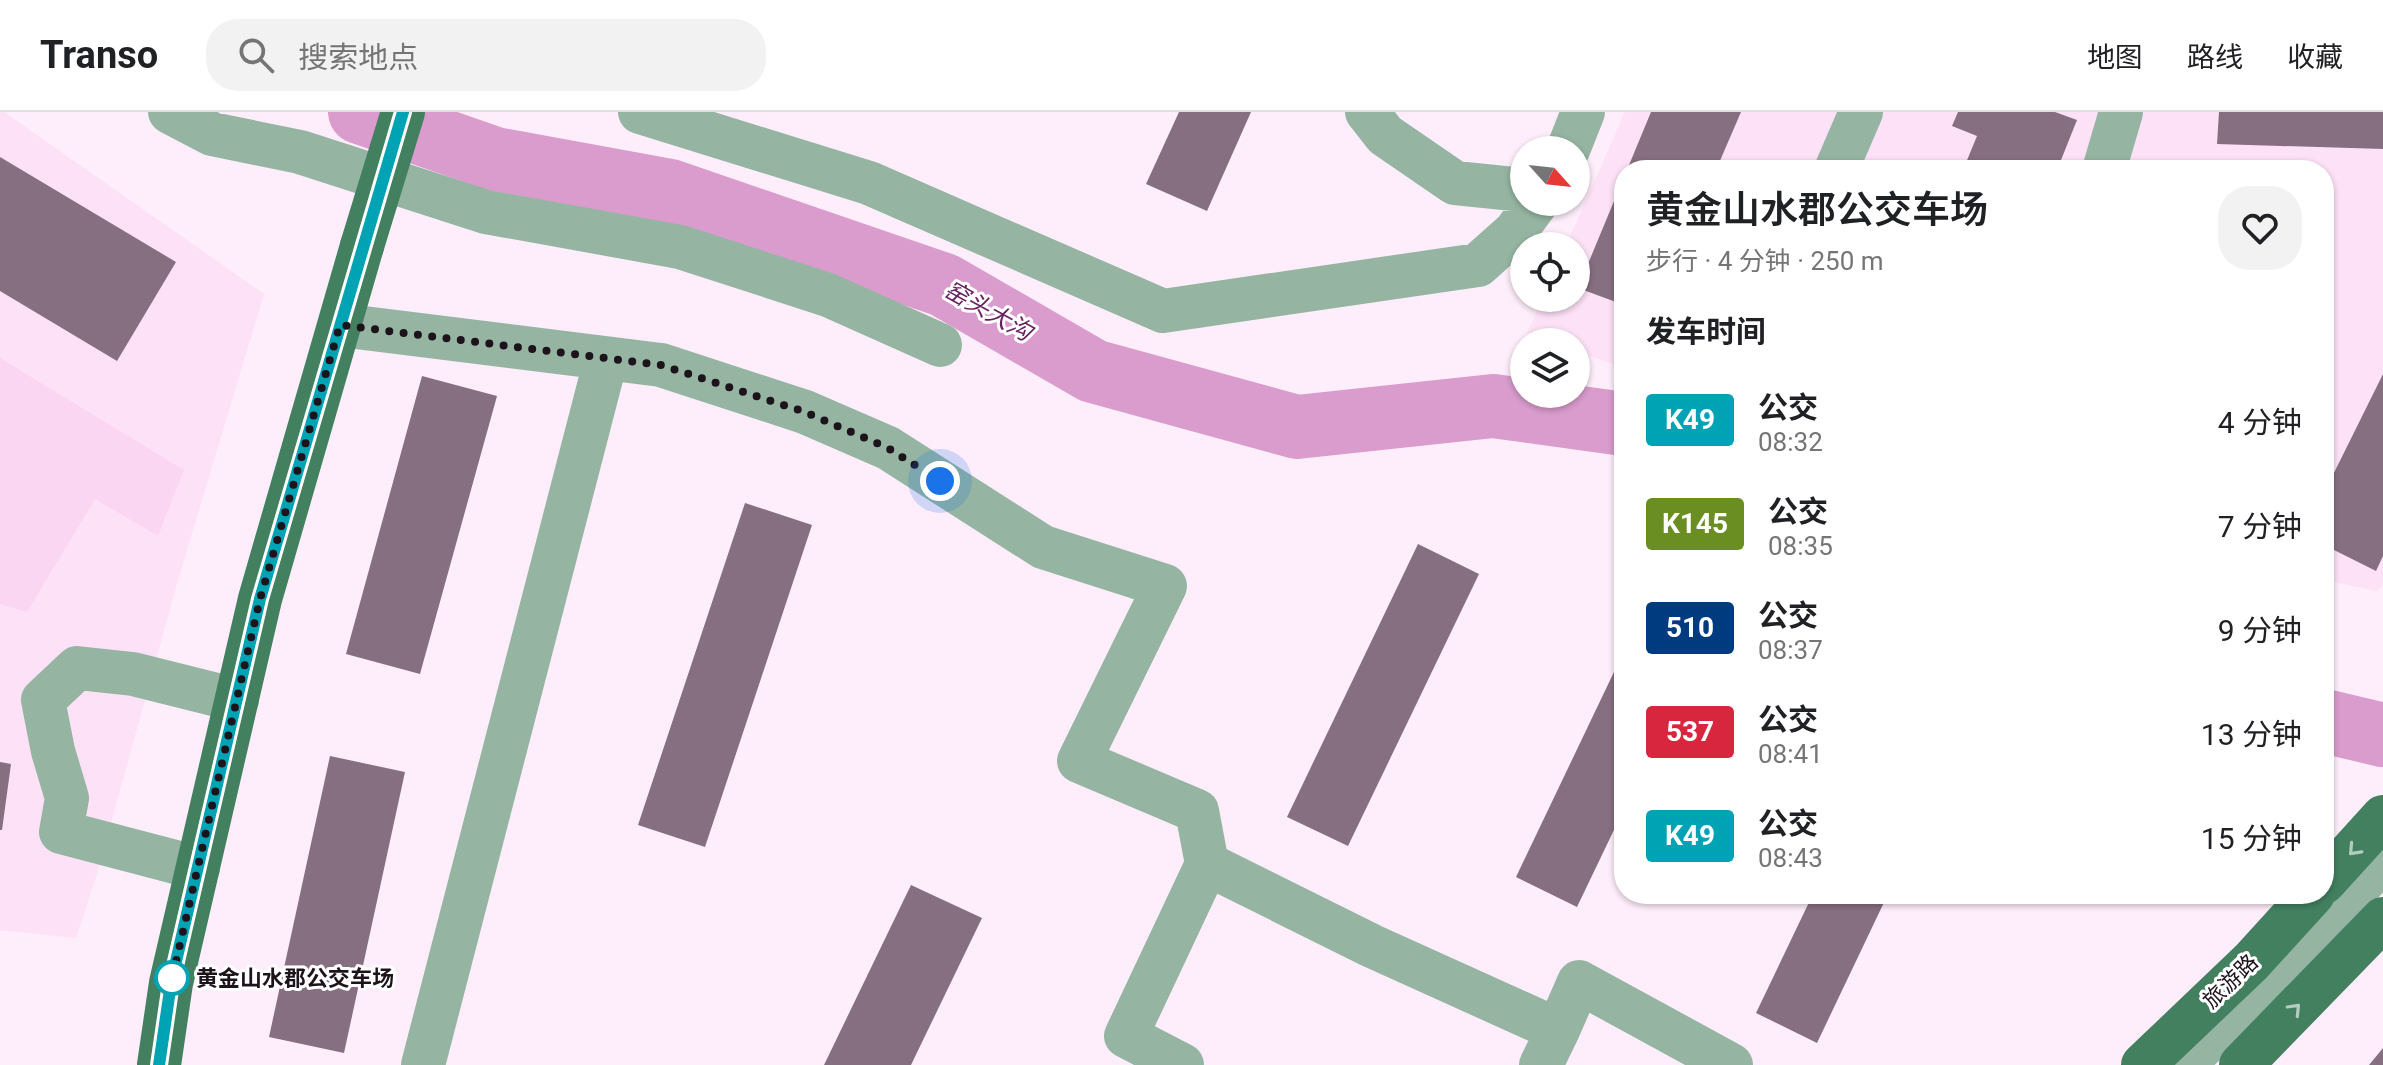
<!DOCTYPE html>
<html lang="zh">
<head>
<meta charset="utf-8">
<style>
  body { margin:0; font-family:Roboto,"Noto Sans SC",sans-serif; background:#f2f2f2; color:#202124; height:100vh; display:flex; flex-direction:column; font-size:30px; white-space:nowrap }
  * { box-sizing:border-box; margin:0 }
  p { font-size:26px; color:#757577 }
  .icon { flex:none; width:44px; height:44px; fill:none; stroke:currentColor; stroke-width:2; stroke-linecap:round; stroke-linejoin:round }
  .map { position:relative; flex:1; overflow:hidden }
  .panel { position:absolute; left:1614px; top:48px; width:720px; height:744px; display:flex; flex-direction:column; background:#fff; border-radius:32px; box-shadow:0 2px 6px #0004 }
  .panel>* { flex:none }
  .badge { padding:0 16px; border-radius:6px; font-size:28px; line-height:52px }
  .needle { width:52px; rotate:117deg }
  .buttons { position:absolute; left:1510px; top:24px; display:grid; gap:16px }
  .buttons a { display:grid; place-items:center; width:80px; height:80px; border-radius:50%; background:#fff; box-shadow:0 2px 6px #0004; font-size:40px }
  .you { position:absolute; width:40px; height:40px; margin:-20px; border:6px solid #fff; border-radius:50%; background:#1a73e8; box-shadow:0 0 0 12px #1a73e833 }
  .map>.badge { position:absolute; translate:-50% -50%; box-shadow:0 0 0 4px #fff }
  h2 { padding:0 32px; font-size:30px; line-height:72px }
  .round { display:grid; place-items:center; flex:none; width:84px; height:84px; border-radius:32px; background:#f2f2f2 }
  .overview { display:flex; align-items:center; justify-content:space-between; height:136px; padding:0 32px }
  h1 { font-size:38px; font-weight:600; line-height:60px }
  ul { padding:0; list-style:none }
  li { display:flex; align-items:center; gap:24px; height:104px; padding:0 32px }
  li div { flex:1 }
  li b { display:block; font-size:30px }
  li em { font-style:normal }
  li .badge { min-width:88px; font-weight:700; text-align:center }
  header { display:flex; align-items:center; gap:48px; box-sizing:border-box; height:112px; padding:0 40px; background:#fff; border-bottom:2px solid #e0e0e0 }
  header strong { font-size:38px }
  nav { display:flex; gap:44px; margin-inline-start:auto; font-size:28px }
  .search { width:560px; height:72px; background:#f2f2f2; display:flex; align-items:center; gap:20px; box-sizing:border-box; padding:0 28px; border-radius:32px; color:#757577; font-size:30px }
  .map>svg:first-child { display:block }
</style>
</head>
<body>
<header>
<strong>Transo</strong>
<div class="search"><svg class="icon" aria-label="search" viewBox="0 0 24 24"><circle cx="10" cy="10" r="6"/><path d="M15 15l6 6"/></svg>搜索地点</div>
<nav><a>地图</a><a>路线</a><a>收藏</a></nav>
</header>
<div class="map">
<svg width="2383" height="953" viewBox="0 0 2383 953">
  <rect width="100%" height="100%" fill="#feedfa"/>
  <path fill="#fde1f7" d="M0 0H4L264 182 178 468 96 765 76 826 0 818Z
    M1625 0H2383V472L2377 479 2324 468V58H1624V256L1576 239V230H1551L1527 221 1543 186H1576V134H1566Z"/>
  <path fill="#fbd6f3" d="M0 246 184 358 158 424 95 387 27 500 0 492Z"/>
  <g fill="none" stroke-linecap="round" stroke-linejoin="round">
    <path stroke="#d99ccd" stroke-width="64" d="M360 0 495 47 670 79 944 173 1093 259 1297 315 1493 294 1624 312
      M2324 609 2383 623"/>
  </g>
  <path fill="#876f82" d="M1179 0H1251L1207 99 1146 72Z
    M1651 0H1741L1716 58H1627Z
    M1958 0H2055L2077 8 2057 58H1963L1977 24 1952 14Z
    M2219 0H2383V37L2217 32Z
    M0 45 176 150 117 249 0 179Z
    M1624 65V193L1578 176Z
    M2383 262V444L2376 459 2324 433V381Z
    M422 264 497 284 420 562 346 542Z
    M745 391 812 413 705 735 638 713Z
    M1418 432 1479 462 1348 734 1287 705Z
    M1624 539V697L1577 795 1516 765Z
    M330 644 405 660 344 941 269 925Z
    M0 650 11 652 2 718H0Z
    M911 773 982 806 911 953H824Z
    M1813 782H1888L1817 931 1756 901Z
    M2383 936V953H2369Z"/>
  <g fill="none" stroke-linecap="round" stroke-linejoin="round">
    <path stroke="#95b5a2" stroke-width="44" d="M170 0 212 22 300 40 486 100 680 135 828 183 940 233
      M640 0 869 71 1163 199 1478 153 1515 120 1537 90
      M1367 0 1385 23 1455 71 1524 78
      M1568 38 1583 0
      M1836 58 1861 0
      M2104 58 2121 0
      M340 213 661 253 805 300 888 336 1043 435 1165 474 1079 649 1197 699 1207 752 1372 834 1558 918 1579 870 1731 953
      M198 756 61 720 67 686 53 639 43 588 77 556 133 562 237 588
      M423 953 606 247
      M1182 953 1126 924 1207 752
      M1541 953 1558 918
      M2182 953 2232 907 2383 749"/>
    <path stroke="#428060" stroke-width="44" d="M2324 770 2383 705
      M159 953 171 871 260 487 362 134
      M2143 953 2251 850 2313 782
      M2241 953 2383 807"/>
    <path stroke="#428060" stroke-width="44" d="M362 134 403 0"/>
  </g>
  <defs><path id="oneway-chevron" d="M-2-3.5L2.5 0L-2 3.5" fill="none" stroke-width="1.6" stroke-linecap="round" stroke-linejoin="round" transform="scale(2)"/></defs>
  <g stroke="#b3ccbf">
    <use href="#oneway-chevron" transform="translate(2354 738) rotate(133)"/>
    <use href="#oneway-chevron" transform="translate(2295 897) rotate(-46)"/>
  </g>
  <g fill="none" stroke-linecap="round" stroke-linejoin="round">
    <defs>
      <path id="line" d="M159 953 171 871 260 487 403 0"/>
    </defs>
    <use href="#line" stroke="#fff" stroke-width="18"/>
    <use href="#line" stroke="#00a3b4" stroke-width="12"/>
    <path stroke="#1d131b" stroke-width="8" stroke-dasharray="0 14.4" d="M172 866 171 871 260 487 340 213 661 253 805 300 888 336 940 369"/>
  </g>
  <circle fill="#fff" stroke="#00a3b4" stroke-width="4" cx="172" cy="866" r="16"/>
  <g text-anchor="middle" stroke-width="6" stroke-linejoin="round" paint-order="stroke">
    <g font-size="22" font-weight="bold" fill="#1d131b" stroke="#fff" text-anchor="start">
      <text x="196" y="874">黄金山水郡公交车场</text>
    </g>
    <g font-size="22" fill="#1d131b" stroke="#fff">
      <text transform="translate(2230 869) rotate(-44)" y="8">旅游路</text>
    </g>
    <g font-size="24" font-style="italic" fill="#68225f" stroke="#fff">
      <text transform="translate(988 199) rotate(29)" y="8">窑头大沟</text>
    </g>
  </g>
</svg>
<div class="buttons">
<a><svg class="needle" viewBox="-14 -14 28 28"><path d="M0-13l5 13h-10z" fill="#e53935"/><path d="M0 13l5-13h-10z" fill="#757577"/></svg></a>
<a><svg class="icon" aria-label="locate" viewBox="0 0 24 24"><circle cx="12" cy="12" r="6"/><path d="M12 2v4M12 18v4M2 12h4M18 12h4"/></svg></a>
<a><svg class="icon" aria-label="layers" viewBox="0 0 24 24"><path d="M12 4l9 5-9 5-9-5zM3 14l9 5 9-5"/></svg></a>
</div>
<div class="you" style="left:940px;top:369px"></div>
<section class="panel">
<div class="overview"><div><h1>黄金山水郡公交车场</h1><p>步行 · 4 分钟 · 250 m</p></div><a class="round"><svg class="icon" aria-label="heart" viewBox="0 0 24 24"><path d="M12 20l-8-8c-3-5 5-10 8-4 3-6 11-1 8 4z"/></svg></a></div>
<h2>发车时间</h2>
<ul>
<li><span class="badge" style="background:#00a3b4;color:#fff">K49</span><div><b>公交</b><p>08:32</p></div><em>4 分钟</em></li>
<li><span class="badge" style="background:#6b8e23;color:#fff">K145</span><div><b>公交</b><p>08:35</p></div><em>7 分钟</em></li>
<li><span class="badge" style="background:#003b80;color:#fff">510</span><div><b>公交</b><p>08:37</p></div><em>9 分钟</em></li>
<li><span class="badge" style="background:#d7263d;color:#fff">537</span><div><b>公交</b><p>08:41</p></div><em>13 分钟</em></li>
<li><span class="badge" style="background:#00a3b4;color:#fff">K49</span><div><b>公交</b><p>08:43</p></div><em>15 分钟</em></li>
</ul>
</section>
</div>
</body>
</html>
